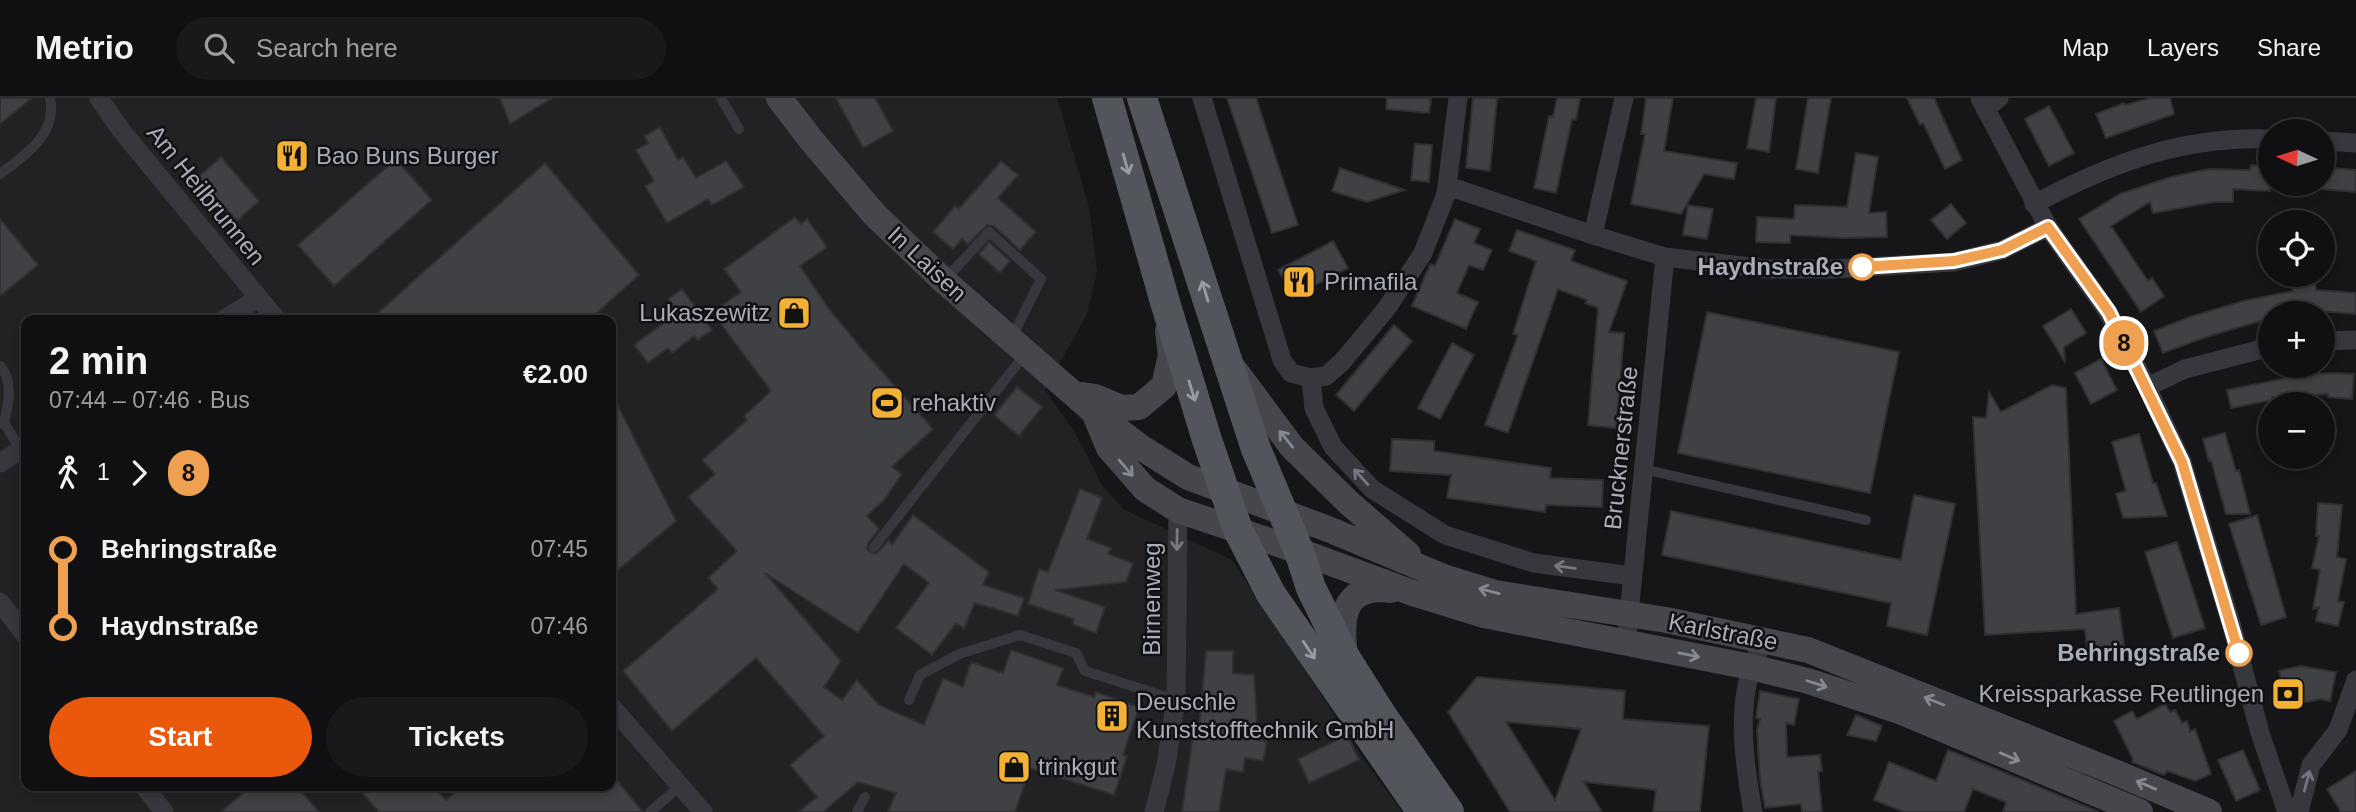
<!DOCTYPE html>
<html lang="en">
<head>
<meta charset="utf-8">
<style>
  body { margin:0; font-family:Helvetica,sans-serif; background:#19191b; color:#f1f3f6; height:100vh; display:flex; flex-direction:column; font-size:26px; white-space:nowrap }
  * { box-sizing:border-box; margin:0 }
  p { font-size:23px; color:#9c9d9f }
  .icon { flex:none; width:38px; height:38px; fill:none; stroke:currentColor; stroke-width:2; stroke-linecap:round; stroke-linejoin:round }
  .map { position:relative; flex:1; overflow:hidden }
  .panel { position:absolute; left:21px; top:217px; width:595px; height:476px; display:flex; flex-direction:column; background:#101012; border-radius:14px; box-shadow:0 4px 10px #0003,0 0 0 2px #303032 }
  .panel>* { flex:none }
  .badge { padding:0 14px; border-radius:23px; font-size:24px; line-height:46px }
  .needle { width:46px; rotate:274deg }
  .fabs { position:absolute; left:2258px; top:21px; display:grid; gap:14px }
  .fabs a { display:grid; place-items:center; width:77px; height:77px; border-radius:50%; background:#101012; box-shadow:0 4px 10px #0003,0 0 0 2px #303032; font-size:35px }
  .map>.badge { position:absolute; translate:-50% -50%; box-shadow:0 0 0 4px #fff }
  .legs { display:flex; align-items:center; gap:10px; height:77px; padding:0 28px; font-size:23px }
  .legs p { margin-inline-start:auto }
  .summary { display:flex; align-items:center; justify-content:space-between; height:119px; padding:0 28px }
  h1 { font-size:38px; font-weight:700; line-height:52px }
  .primary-button { display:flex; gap:14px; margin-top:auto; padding:14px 28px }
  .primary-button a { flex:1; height:80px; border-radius:42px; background:#ea580c; color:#fff; font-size:28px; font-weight:700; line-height:80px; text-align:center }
  .primary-button a+a { background:#19191b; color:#f1f3f6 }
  ul { padding:0 28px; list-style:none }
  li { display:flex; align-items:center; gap:24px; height:77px; font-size:26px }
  li i { display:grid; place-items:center; width:10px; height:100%; margin:0 9px; background:currentColor }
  li i::after { content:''; width:18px; height:18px; margin:-9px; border:5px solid; border-radius:50%; background:#101012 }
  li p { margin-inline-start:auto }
  li:first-child i { background:linear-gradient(#0000 50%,currentColor 0) }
  li:last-child i { background:linear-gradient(currentColor 50%,#0000 0) }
  header { display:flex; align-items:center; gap:42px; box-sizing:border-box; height:98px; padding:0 35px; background:#101012; border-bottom:2px solid #303032 }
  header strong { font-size:33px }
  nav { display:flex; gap:38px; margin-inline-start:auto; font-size:24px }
  .search { width:490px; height:63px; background:#19191b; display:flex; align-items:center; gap:18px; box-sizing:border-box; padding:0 24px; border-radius:38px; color:#9c9d9f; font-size:26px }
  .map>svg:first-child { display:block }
</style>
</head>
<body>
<header>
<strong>Metrio</strong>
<div class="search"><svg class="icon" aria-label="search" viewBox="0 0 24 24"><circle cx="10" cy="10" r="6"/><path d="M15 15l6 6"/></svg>Search here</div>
<nav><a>Map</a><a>Layers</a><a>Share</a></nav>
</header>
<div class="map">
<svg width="2356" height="714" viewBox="0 0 2356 714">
  <rect width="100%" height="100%" fill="#161618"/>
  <path fill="#222225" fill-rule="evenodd" d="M0 0H1057L1089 109 1097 173 1087 216 1045 292 1074 333 1102 387 1123 411 1232 462 1361 657 1402 714H0ZM26 222H611V688H26Z"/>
  <path fill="#404145" stroke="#303034" stroke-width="2" fill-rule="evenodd" d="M0 0H32L0 26Z
    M500 0H552L510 26Z
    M836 0H875L893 33 863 50Z
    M1227 0H1256L1298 127 1272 135Z
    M1387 0H1431L1429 15 1386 11Z
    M1473 0H1497L1490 73 1466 70Z
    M1557 0H1580L1576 22 1572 21 1556 95 1534 90 1549 18 1553 19Z
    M1646 0H1673L1664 53 1737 65 1734 81 1704 76 1681 116 1631 106 1645 36H1641Z
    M1756 0H1776L1769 54 1747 50Z
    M1808 0H1831L1818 75 1796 71Z
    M1907 0H1934L1962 62 1945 71 1923 25 1920 27Z
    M2151 0H2170L2174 16 2106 40 2096 16 2124 5 2125 7Z
    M2049 8 2074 55 2049 68 2025 21Z
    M660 29 678 62 683 59 696 80 726 63 744 89 712 107 708 101 667 125 645 88 654 83 636 52 648 45 645 38Z
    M1415 46 1432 47 1429 84 1411 82Z
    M1856 55 1878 59 1869 115 1886 114 1887 139 1844 140 1790 137V145L1756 144 1757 119 1794 121 1795 107 1847 109Z
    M221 59 259 103 237 123 198 79Z
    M396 61 432 102 334 188 298 147Z
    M1001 63 1018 77 998 100 1036 134 1020 152 994 128 987 127 968 146 962 141 953 151 933 134 955 108 959 111Z
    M545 65 639 177 589 222H370Z
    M2251 67 2270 68V93L2233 91V104H2214L2153 115 2150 104 2111 128 2148 183 2152 180 2164 198 2141 214 2079 121 2120 96 2171 79 2209 71 2250 72Z
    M2322 69 2356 72V94L2322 91Z
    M1340 70 1366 79 1405 92 1367 104 1332 93Z
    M1951 106 1966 125 1947 141 1931 122Z
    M1688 107 1713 111 1707 141 1683 137Z
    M795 119 801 126 807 121 827 149 800 168 829 211 863 252 933 331 892 369 902 376 884 402 867 418 879 431 868 445 867 452 876 456 889 442 892 447 913 417 989 474 983 487 1024 500 1018 518 975 505 964 530 956 525 932 557 896 530 929 485 904 466 858 535 765 475 841 563 824 589 842 602 857 582 879 607 924 627 943 580 963 589 971 564 1003 575 1011 552 1063 570 1057 587 1094 599 1096 594 1139 609 1123 657 1127 658 1114 697 1030 670 1015 714H888L896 695 858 684 823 714H798L817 699 790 667 824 638 756 560 672 633 623 573 718 491 708 480 737 453 688 399 715 376 702 362 747 322 744 318 771 293 712 214 741 194 724 171Z
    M0 121 38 167 0 198Z
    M1455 121 1480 131 1474 145 1492 152 1483 172 1469 167 1457 195 1478 204 1466 231 1412 208 1429 169 1430 166 1435 168Z
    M1517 132 1575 152 1571 163 1627 183 1609 234 1624 235 1616 330 1588 327 1598 210 1585 205 1587 202 1558 191 1508 335 1485 327 1518 237 1513 236 1536 163 1509 153Z
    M1333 143 1348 170 1336 176 1331 174 1334 177 1293 199 1278 172Z
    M989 144 1010 163 1000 175 979 156Z
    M2315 182 2316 192 2356 195V216L2319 213V215H2270V220L2200 241 2163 255 2154 233 2190 219 2243 203 2293 193 2292 185Z
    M682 191 712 232 698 242 694 238 672 255 668 250 648 265 634 247 678 214 668 201Z
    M2071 211 2086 235 2064 249 2065 264 2043 228Z
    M1707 214 1899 254 1870 395 1678 355Z
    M1394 227 1412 243 1354 313 1336 297Z
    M1452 245 1474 257 1440 321 1418 310Z
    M2101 261 2117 292 2091 306 2075 275Z
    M2330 275 2354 276 2352 301 2328 299V296L2272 299V302L2231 310 2227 292 2287 280 2286 279Z
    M2052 287 2066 290 2076 516 2119 510 2124 547 2087 551 2085 531 1985 537 1973 319 1986 320 1989 294 2001 314Z
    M1017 289 1042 309 1019 338 994 317Z
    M611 294 676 423 611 478Z
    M2225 335 2236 373 2239 372 2250 416H2226L2211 362 2209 363 2203 341Z
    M2139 336 2153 385H2156L2167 418 2123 420 2116 396 2126 393 2112 344Z
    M1392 341 1434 343V353L1551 370 1550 380 1603 382 1602 409 1546 407 1545 414 1447 400 1451 377 1390 373Z
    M1080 391 1102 400 1087 441 1111 450 1108 456 1133 465 1126 484 1055 492 1105 509 1096 535 1072 526 1074 521 1028 506 1039 471 1048 474Z
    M1914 397 1955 406 1927 537 1887 528 1891 505 1662 457 1671 413 1901 462Z
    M2318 405 2342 407 2337 459 2346 461 2338 503 2344 504 2338 528 2316 523 2319 509 2313 511 2320 472 2312 470 2319 438H2316Z
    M2257 417 2286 519 2261 527 2229 426Z
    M2177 444 2205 530 2173 540 2145 454Z
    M1206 553H1233V575L1254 577 1258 642 1267 643 1263 663 1245 660 1243 674 1226 671 1219 714H1182L1194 631 1199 632Z
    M2300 568 2336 574 2330 603 2321 601 2287 608 2279 573Z
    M1477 579 1625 593 1623 621 1709 628 1700 714H1653L1656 692 1584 684 1602 714H1510L1448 614ZM1506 624 1581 631 1555 702Z
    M1760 593 1799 601 1794 627 1786 625 1787 659 1820 657 1822 673H1818L1822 714H1802L1801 706 1765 710 1760 682 1757 632 1760 621 1756 620Z
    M2165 606 2170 614 2175 612 2182 625 2187 623 2190 634 2195 631 2211 676 2195 683 2168 673 2164 677 2132 664 2133 661 2114 623 2132 613 2137 621Z
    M1856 617 1882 628 1876 643 1847 637Z
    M1347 637 1359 662 1309 685 1298 661Z
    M1948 652 2001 673 2099 714H2003L2006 704 1973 691 1964 714H1904L1874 702 1889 664 1936 683Z
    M2243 652 2260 692 2236 703 2218 662Z
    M2356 673V714H2341L2327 691Z
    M611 675 643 714H379L356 688H434L446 702 463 688H611Z
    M251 688H297L319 714H221Z"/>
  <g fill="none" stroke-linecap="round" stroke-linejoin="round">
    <path stroke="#37383d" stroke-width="10" d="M721 0 739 31
      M0 76C24 58 58 36 50 0
      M944 183 989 134 1041 181 1012 239
      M0 268C14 282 8 308 4 325
      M0 326 4 325 21 352
      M1643 371 1866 422
      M874 449 1026 255
      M909 602 920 577 959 556 1020 537 1076 555 1085 573 1176 602
      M650 714 680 688
      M857 714 865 699"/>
    <path stroke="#37383d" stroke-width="19" d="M99 0 121 32 277 222
      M1202 0 1282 262 1291 275 1311 280 1326 278 1342 264 1387 210 1423 155 1446 96 1458 0
      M1980 0 2048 129 2108 214 2147 289 2182 364 2232 529 2260 635 2287 714
      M1985 11 1999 0
      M2322 43 2356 45
      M1448 88 1593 137 1665 159 1768 171H1832L1954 164 2002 152 2048 129
      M2034 106C2111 65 2182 38 2270 41
      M1593 137 1624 0
      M223 222 258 200
      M2322 243 2356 242
      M1311 280 1314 310 1333 349 1372 391 1445 437 1534 465 1632 478
      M2147 289 2185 271 2270 249
      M0 365 26 348
      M0 504 26 538
      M1626 545 1665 159
      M611 608 703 714
      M144 688 164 714
      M1154 714 1166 667 1176 602 1178 412
      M1753 714C1743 659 1733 591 1765 542
      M2299 714 2311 667 2338 632 2356 582"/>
    <path stroke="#45474d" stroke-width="26" d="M779 0 812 43 874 116 944 183 1093 313 1142 350 1188 379 1328 431 1446 480 1495 495 1666 522 1808 552 2112 673 2209 714
      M1234 271 1292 349 1349 405 1408 456
      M1083 297 1095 299 1122 310 1139 309 1164 288 1171 257 1168 233
      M1094 314 1109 350 1145 391 1178 412 1299 453 1410 494 1484 517 1751 569 1808 583 1902 614 2140 714
      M1345 558C1340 520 1342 486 1391 492"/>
    <path stroke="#53555c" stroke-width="30" d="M1107 0 1165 204 1207 342 1238 432 1271 496 1422 714
      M1142 0 1256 351 1299 453 1311 490 1345 559 1381 616 1449 714"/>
  </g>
  <defs><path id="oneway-shaft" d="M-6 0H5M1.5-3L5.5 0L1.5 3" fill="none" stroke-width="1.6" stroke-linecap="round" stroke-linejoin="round" transform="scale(1.75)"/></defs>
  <g stroke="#979ba6">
    <use href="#oneway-shaft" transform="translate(1126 66) rotate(74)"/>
    <use href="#oneway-shaft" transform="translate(1205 193) rotate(-107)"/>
    <use href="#oneway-shaft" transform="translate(1192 293) rotate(73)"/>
    <use href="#oneway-shaft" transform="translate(1309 552) rotate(56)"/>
  </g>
  <g stroke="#858993">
    <use href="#oneway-shaft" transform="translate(1286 341) rotate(-129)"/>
    <use href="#oneway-shaft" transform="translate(1126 370) rotate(49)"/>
    <use href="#oneway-shaft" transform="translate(1489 493) rotate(-165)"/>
    <use href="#oneway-shaft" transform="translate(1689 557) rotate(11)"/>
    <use href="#oneway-shaft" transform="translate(1817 586) rotate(18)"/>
    <use href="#oneway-shaft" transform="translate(1934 603) rotate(-158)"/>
    <use href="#oneway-shaft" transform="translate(2010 659) rotate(23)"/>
    <use href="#oneway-shaft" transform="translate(2146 687) rotate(-157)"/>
  </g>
  <g stroke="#757881">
    <use href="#oneway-shaft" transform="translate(1361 379) rotate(-132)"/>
    <use href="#oneway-shaft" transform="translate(1177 442) rotate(91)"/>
    <use href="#oneway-shaft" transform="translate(1565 469) rotate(-173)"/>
    <use href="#oneway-shaft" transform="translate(2307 683) rotate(-75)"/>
  </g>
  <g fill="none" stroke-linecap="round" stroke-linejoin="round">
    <defs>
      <path id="line-1" d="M1862 169 1954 163 2002 152 2048 129 2109 214 2182 364 2239 555"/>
    </defs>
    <use href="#line-1" stroke="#fff" stroke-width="16"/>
    <use href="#line-1" stroke="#efa050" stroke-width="10"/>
  </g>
  <defs>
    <symbol id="restaurant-square" viewBox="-11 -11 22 22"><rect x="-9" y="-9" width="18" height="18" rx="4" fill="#f2b134" stroke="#111113"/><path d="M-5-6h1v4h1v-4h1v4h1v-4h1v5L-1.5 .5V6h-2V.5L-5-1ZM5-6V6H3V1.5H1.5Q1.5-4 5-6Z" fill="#111"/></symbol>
    <symbol id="shop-square" viewBox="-11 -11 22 22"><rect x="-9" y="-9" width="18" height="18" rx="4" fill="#f2b134" stroke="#111113"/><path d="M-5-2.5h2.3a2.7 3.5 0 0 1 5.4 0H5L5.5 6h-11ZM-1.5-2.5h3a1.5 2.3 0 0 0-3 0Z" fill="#111"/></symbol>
    <symbol id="stadium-square" viewBox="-11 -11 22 22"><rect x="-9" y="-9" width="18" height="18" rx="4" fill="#f2b134" stroke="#111113"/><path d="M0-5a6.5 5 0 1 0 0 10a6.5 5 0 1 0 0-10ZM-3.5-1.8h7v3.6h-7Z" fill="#111"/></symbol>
    <symbol id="bank-square" viewBox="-11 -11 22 22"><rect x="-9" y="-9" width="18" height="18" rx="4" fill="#f2b134" stroke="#111113"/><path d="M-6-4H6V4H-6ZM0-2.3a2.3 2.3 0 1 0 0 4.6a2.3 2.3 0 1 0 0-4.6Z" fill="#111"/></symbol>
    <symbol id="building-square" viewBox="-11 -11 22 22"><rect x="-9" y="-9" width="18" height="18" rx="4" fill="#f2b134" stroke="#111113"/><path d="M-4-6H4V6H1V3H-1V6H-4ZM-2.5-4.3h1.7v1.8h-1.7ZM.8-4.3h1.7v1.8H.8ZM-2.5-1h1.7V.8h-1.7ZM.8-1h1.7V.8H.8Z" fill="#111"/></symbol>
  </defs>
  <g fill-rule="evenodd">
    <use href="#restaurant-square" x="273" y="39" width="38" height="38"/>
    <use href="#restaurant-square" x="1280" y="165" width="38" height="38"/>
    <use href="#shop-square" x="775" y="196" width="38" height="38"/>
    <use href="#stadium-square" x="868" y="286" width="38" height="38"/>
    <use href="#bank-square" x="2269" y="577" width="38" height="38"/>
    <use href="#building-square" x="1093" y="599" width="38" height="38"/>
    <use href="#shop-square" x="995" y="650" width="38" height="38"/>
  </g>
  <g fill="#fff" stroke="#efa050" stroke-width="3.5">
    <circle cx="1862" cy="169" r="12"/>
    <circle cx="2239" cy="555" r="12"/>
  </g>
  <g text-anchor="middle" stroke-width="5" stroke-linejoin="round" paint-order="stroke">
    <g font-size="24" fill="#a8adb8" stroke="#111113" text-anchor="start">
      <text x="316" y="66">Bao Buns Burger</text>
      <text x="1324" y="192">Primafila</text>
      <text x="770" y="223" text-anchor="end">Lukaszewitz</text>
      <text x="912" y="313">rehaktiv</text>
      <text x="2264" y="604" text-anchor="end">Kreissparkasse Reutlingen</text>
      <text x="1136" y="612">Deuschle<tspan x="1136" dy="28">Kunststofftechnik GmbH</tspan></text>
      <text x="1038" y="677">trinkgut</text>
    </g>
    <g font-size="24" fill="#a8adb8" stroke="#111113">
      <text transform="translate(206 97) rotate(51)" y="8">Am Heilbrunnen</text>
      <text transform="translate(927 166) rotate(43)" y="8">In Laisen</text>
      <text transform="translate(1621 350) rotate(-84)" y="8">Brucknerstraße</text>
      <text transform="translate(1152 501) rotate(-90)" y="8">Birnenweg</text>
      <text transform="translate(1723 534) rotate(11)" y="8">Karlstraße</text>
    </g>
    <g font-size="24" font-weight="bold" fill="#a8adb8" stroke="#111113" text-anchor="end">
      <text x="1843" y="177">Haydnstraße</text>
      <text x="2220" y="563">Behringstraße</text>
    </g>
  </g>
</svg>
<div class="fabs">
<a><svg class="needle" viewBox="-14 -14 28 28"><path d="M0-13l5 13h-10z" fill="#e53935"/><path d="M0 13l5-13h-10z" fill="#9c9d9f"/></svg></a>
<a><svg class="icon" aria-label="locate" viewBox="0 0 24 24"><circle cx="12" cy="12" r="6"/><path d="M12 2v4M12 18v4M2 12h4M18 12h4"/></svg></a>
<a>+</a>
<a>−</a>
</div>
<b class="badge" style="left:2124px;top:245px;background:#efa050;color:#111">8</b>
<section class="panel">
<div class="summary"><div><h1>2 min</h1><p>07:44 – 07:46 · Bus</p></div><b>€2.00</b></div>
<div class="legs"><svg class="icon" aria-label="walk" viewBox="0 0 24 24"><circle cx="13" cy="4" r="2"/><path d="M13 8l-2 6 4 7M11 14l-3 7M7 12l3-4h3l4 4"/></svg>1<svg class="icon" aria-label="forward" viewBox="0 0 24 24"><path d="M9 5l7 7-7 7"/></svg><b class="badge" style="background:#efa050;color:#111">8</b></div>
<ul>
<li><i style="color:#efa050"></i><b>Behringstraße</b><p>07:45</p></li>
<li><i style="color:#efa050"></i><b>Haydnstraße</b><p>07:46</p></li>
</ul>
<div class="primary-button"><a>Start</a><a>Tickets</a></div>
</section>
</div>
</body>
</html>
